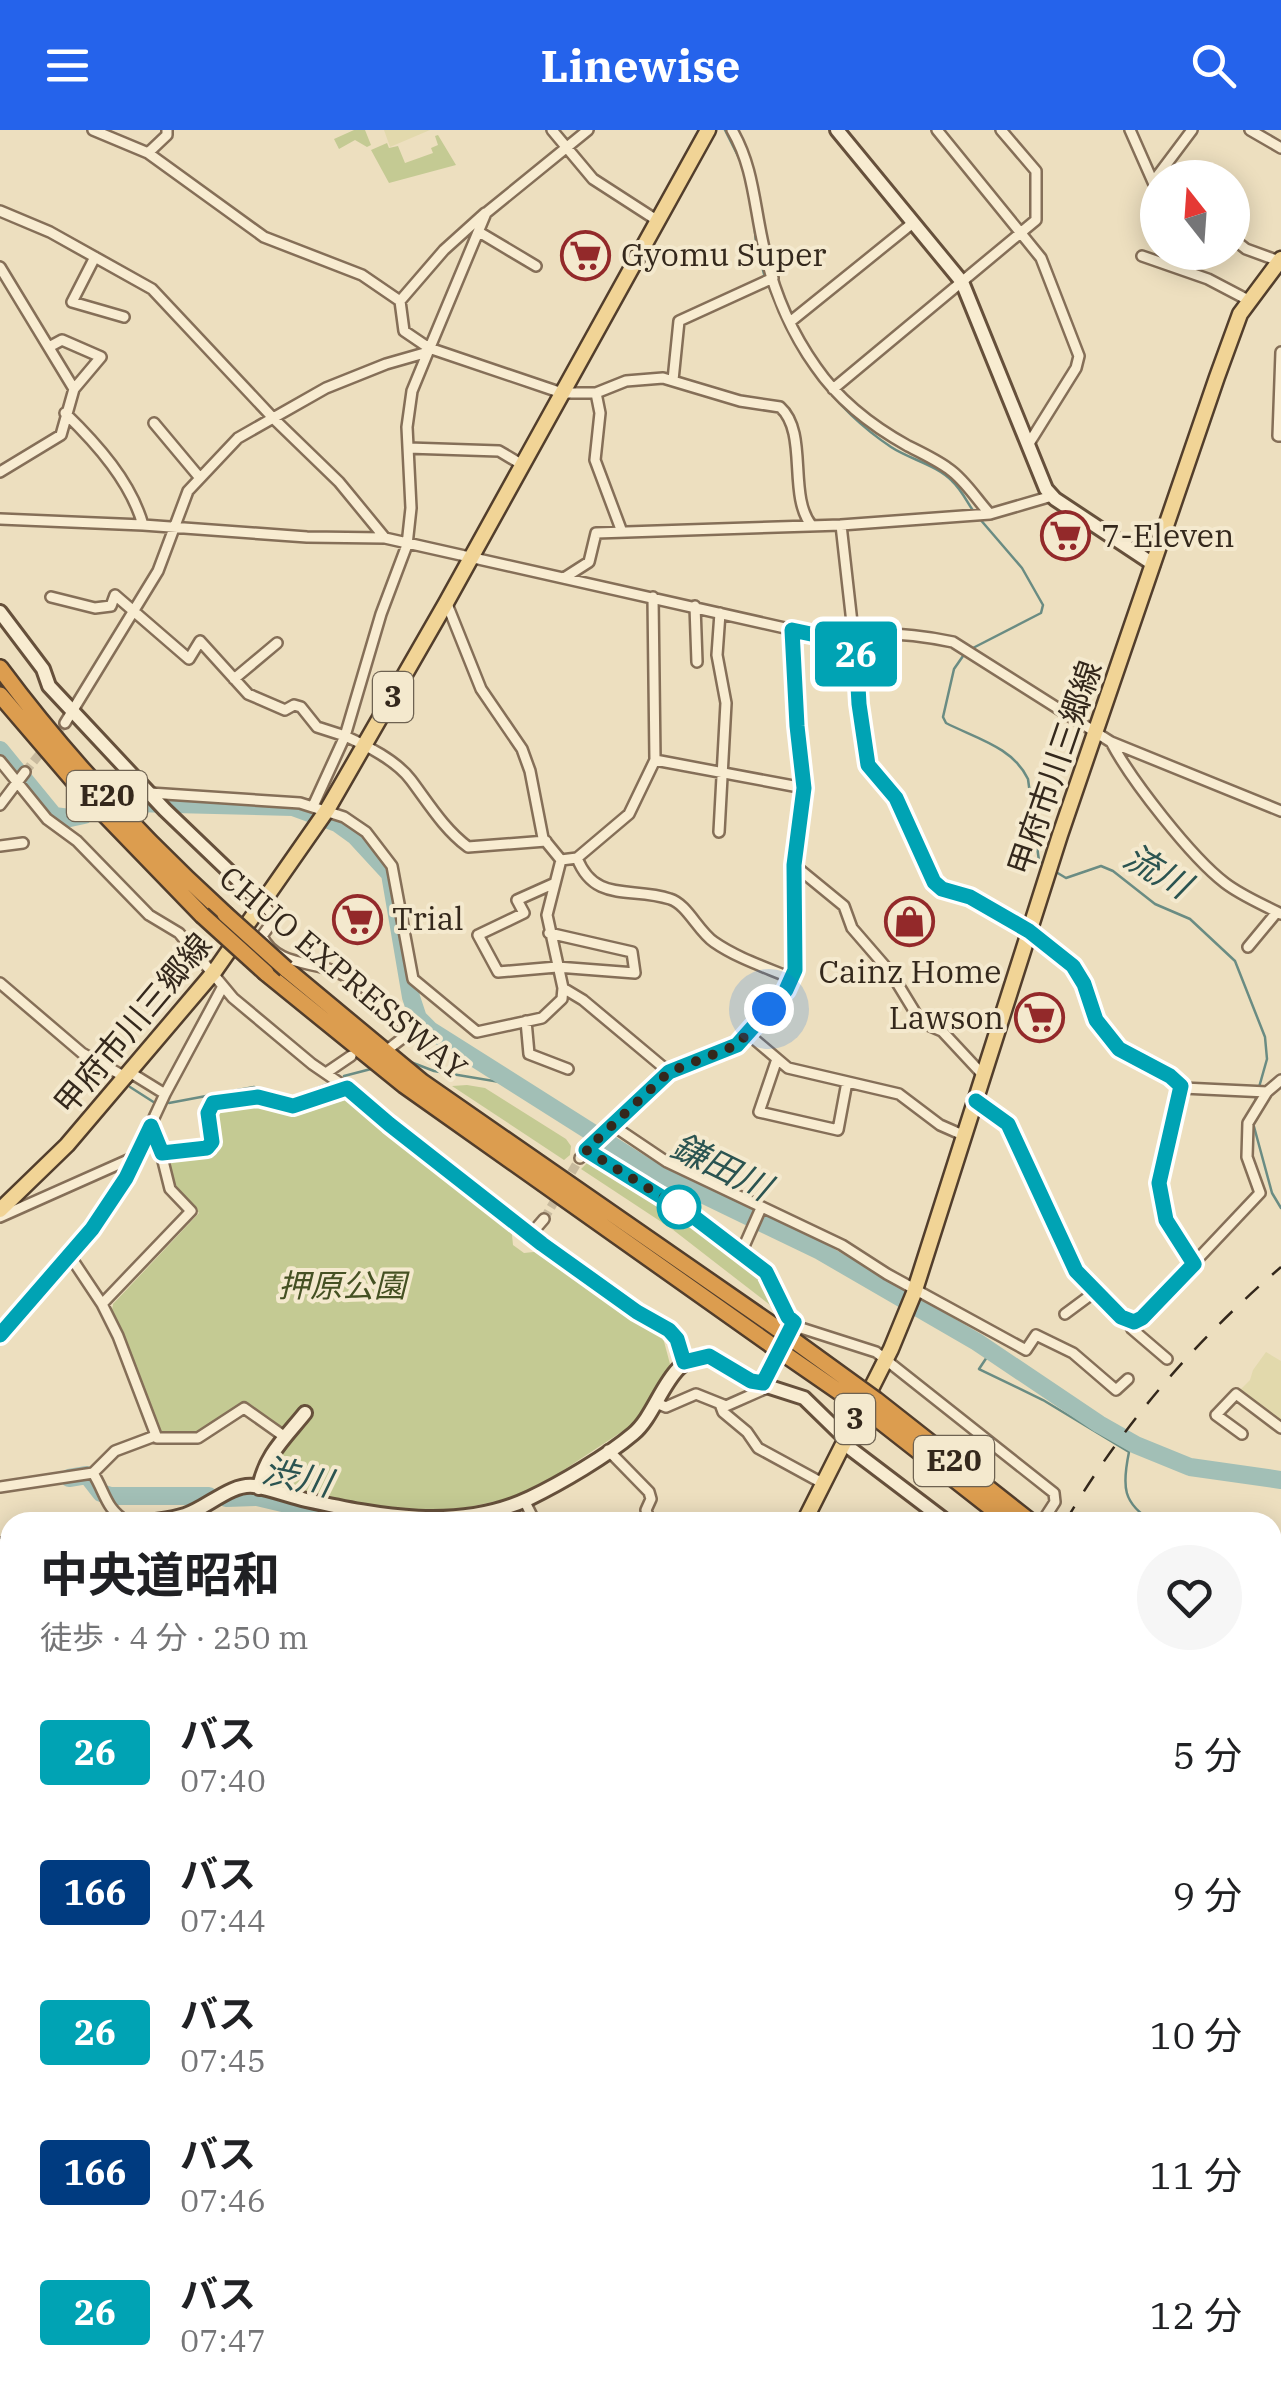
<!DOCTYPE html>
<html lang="ja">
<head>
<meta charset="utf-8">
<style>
  body { margin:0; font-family:"IBM Plex Serif","Noto Sans JP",serif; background:#f6f6f6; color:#202124; height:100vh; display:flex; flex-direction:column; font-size:38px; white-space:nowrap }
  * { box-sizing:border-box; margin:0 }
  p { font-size:32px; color:#757577 }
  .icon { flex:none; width:55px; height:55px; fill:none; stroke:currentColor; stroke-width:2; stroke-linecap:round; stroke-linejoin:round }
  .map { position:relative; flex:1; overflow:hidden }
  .panel { position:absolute; left:0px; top:1382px; width:1282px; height:892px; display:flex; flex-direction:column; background:#fff; border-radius:30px 30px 0 0; box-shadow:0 5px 25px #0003 }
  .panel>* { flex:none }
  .badge { padding:0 20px; border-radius:8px; font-size:35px; line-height:65px }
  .needle { width:65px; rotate:343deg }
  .buttons { position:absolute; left:1140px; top:30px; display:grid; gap:20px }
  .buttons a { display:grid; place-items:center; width:110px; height:110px; border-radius:50%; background:#fff; box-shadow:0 5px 25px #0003; font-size:50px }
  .you { position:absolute; width:50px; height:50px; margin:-25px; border:8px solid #fff; border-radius:50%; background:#1a73e8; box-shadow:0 0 0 15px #1a73e833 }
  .map>.badge { position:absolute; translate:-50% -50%; box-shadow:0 0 0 5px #fff }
  .round { display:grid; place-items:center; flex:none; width:105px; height:105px; border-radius:52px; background:#f6f6f6 }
  .head { display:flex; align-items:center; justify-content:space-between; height:170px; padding:0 40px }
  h1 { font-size:48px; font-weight:700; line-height:75px }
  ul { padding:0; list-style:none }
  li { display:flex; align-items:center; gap:30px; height:140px; padding:0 40px }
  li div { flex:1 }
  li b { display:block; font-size:38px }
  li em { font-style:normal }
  li .badge { min-width:110px; font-weight:700; text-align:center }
  header { display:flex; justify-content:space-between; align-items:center; height:130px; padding:0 40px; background:#2563eb; color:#fff; font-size:45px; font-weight:700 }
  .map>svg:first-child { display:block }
</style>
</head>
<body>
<header><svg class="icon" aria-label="menu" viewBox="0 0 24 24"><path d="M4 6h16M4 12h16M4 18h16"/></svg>Linewise<svg class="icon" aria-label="search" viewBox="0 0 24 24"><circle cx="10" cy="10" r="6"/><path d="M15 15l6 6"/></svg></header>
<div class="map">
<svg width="1281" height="2274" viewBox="0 0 1281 2274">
  <rect width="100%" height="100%" fill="#eddfbf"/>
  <path fill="#e2d9ac" d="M384 0H430L390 17Z
    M1266 1222 1281 1231V1298L1236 1264 1250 1250 1253 1240Z
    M548 2265H640L636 2274H552Z"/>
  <path fill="#c4ca93" d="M354 0H365L371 15 367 17 355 10 339 19 334 9Z
    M438 5 456 35 389 53 371 20 387 13 389 18 398 16 405 33 433 23 431 18 438 15 435 6Z
    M467 955 485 958 566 1009 571 1016 570 1025 564 1030 452 956Z
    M347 966 511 1095 513 1115 524 1123 543 1121 662 1204 670 1234 635 1293 541 1355 514 1367 460 1379 416 1382 366 1377 280 1359 266 1342 291 1306 245 1275C220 1291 187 1320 157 1300L112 1180 113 1174 199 1083 176 1058 169 1035 173 1029 217 1024 214 987 218 982 259 976 291 984Z
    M592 1028 670 1074 760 1143 773 1169 770 1175 672 1099 581 1039Z"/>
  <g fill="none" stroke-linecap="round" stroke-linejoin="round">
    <path stroke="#6a8c83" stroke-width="2.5" d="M725 0 742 34
      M754 91 756 113 764 144
      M768 154C794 221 831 277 891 317 909 329 937 335 952 351 961 359 967 372 974 382
      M971 519 1041 483 1043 475 1022 438 979 388
      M963 526 954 539 943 587 946 593C975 608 1013 617 1028 649L1039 731 1045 735
      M1056 742 1066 748 1101 736 1113 741 1155 774 1190 789 1235 831 1265 907 1267 929 1254 975
      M27 882 52 903
      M408 931 434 941 512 954
      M344 946 371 939
      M130 957 155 973
      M169 973 254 957 288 969 328 954
      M1253 993 1272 1063 1281 1078
      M991 1221 979 1239 1043 1270 1129 1322C1122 1356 1122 1374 1154 1392
      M1272 1513 1281 1518"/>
    <path stroke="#a2bfb6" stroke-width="18" d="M0 620 54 686 70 688 84 685
      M132 673 293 677 337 693 355 706 390 744 411 867 418 888 430 900 648 1038 820 1121 977 1212 1099 1294 1136 1315 1190 1337 1281 1350
      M69 1348 87 1345 101 1363 111 1366H209
      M226 1368 257 1367 350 1389 354 1392
      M1272 1999 1281 2011
      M1001 2265 1008 2274"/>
    <path stroke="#c8ba9e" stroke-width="9" stroke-dasharray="9 4.5" stroke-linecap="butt" d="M25 642 65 593
      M544 1089 580 1028"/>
    <defs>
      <path id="street" d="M93 0 148 23 264 107 362 145 400 171 404 201 429 218 562 263H596L626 251 663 248 740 271 780 277C809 303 787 366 812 396
        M552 0 593 49 658 91
        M732 0C754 38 754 76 764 118 773 159 791 202 816 237 840 272 872 296 908 316 922 323 937 330 949 339 965 350 977 370 990 384
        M937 0 1041 128 1079 226 1076 238 1028 315
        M1130 0 1153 52
        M1250 0 1281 18
        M148 23 167 5V0
        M1153 52 1192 0
        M0 81 50 102 152 159 274 289 339 352 385 408
        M479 102 536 136
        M1232 108 1246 119 1279 131
        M1142 126 1208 149 1250 171
        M95 127 72 172 124 187
        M0 137 74 259 61 305 0 342
        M400 171 444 120 485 83
        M790 192 914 92
        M49 217 62 210 101 227 74 259
        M1281 222 1278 306H1281
        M673 250 679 191 773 148
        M833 259 1036 90V41L1001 0
        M596 263 600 283 595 330 622 402
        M65 283C97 314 131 352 143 395
        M154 293 200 348
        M408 318 499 321 521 334
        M0 389 143 395 307 407 385 408 825 507C867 501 911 503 953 512L1111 612 1281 681
        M841 395 868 635 896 668 935 752 942 759 970 767 1029 801 1073 836 1084 853 1096 890 1119 919 1170 946 1183 958 1267 962 1281 950
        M564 448 589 432 596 403 841 395 990 384 1052 366
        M51 467 95 478 111 476 115 465 189 529 200 511 248 564 285 580 294 575 301 577 317 597 345 606 313 676
        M447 474 481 559 522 619 530 641 543 708 561 730 547 785 563 858 583 870 669 942
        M695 476 697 532
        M234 549 277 513
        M65 593 158 441 188 361 238 308 326 258 386 234 428 222
        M1111 612C1131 650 1191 727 1225 753 1242 766 1262 774 1281 784
        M655 630 804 658
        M0 631 47 689 77 711 149 785 179 803 233 868 312 934 347 958 389 994 542 1114 637 1181 669 1199 677 1209 684 1233
        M150 663 300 673 344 687 366 702 392 736 413 849 477 902 542 888 562 869 563 858
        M0 675 25 642
        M719 702 726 573 717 525 720 483
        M546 711 468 717C444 699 429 674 411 650 396 630 367 616 345 606L381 484 407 415 411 378 407 297 412 261 428 222 486 83 588 0
        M0 716 23 713
        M577 728C595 774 632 756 670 769 687 774 698 801 714 812 737 828 765 837 791 848
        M561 730 577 728 629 684 655 630 653 467
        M794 735 844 776 852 798 891 843 921 892 942 901 983 945
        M263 774 275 788 262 806C276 836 312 831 337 842 362 853 381 871 402 888L404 907 391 917
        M549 803 632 822 635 843 557 837 498 842 478 805 524 783 517 770 555 753
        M1248 817 1277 782
        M0 853 82 923 127 948
        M526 891 529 924 568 939
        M748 904 788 938 899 964 940 995 965 1006
        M777 929 759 982 838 1000 847 952
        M131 943 165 964
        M326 943 351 926
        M1181 956 1159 1053 1166 1090 1194 1134
        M976 971 1009 995 1076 1141 1121 1187 1134 1192 1142 1188 1260 1063 1247 1027 1248 993 1267 962
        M612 995 667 1032 842 1115 887 1144 1026 1220 1036 1205 1073 1223 1116 1260 1128 1249
        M586 1021 694 1087 766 1142 788 1187 801 1198 876 1222 1054 1363 1055 1372 1044 1389
        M161 1023 207 1018 211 1013 207 983 213 973 258 967 293 976 347 958
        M580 1028 669 942 737 915 786 860 795 840 794 735 804 658 792 500
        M0 1087 137 1026
        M531 1104 544 1089
        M741 1123 761 1078
        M70 1126 102 1174 118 1206 157 1308H198L244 1278 285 1307
        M102 1174 191 1081 170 1059 158 1011 151 996
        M1065 1184 1096 1161
        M1128 1191 1132 1199 1167 1229
        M0 1205 93 1099 126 1048 165 964 222 858
        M763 1253 789 1203
        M656 1273 666 1277 696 1264 726 1276 769 1257
        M720 1274 723 1282 747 1302 758 1318 824 1354
        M1242 1304 1216 1285 1236 1264 1281 1298
        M608 1320 649 1362 651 1369 646 1380 650 1392
        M93 1343 115 1321 155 1306
        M0 1357 93 1343C106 1364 105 1378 127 1392
        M524 1370 535 1392
        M1082 1392H1085
        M1272 1426 1281 1429
        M1272 1456 1281 1441
        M1272 1504 1281 1507
        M0 1539 10 1542
        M1272 1585 1281 1594
        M1273 1609 1281 1603
        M0 1760 10 1756
        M1272 1789 1281 1783
        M1272 1867 1281 1879
        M1272 1900 1281 1895
        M1272 2040 1281 2035
        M0 2062 10 2047
        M1272 2098 1281 2114
        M0 2155 10 2141
        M0 2217 10 2226
        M1272 2262 1281 2259
        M54 2265 64 2274
        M444 2265 453 2274
        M726 2265 735 2274
        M883 2265 892 2274
        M1108 2265 1113 2274
        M476 2274 496 2265
        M651 2274 655 2265
        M745 2274 754 2265
        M1201 2274 1261 2265"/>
      <path id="secondary" d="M837 0 962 152 1046 359 1055 369 1153 434
        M0 482 43 539 49 556 165 680 263 774
        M259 1358C265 1325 285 1308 305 1283
        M148 1392C160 1390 173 1389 185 1385 207 1378 231 1353 254 1356 271 1359 289 1366 306 1370 379 1386 458 1402 530 1368 561 1353 607 1326 633 1304 660 1282 667 1224 709 1226L751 1251 804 1268 845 1308 851 1319 947 1392
        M0 1415 10 1414
        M1272 1713 1281 1725
        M0 1815 10 1828
        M1272 1857 1281 1854
        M1272 1984 1281 1996"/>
      <path id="primary" d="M0 1080 67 1015 214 842 327 680 446 473 708 0
        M804 1392 891 1219 914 1163 1060 705 1217 247 1240 184 1281 129
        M363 2274 367 2265"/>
      <path id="highway" d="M0 538C66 627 143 709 225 784
        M0 565 85 664 202 785
        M286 839 422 952 778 1199
        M266 843 404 955 770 1214
        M876 1270 1031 1392
        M870 1283 1009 1392
        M1272 1636 1281 1646
        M1272 1658 1281 1668"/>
    </defs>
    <use href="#street" stroke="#856f58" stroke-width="14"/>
    <use href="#secondary" stroke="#66503b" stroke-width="18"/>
    <use href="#primary" stroke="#523e2c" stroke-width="19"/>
    <use href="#highway" stroke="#523e2c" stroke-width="20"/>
    <use href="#street" stroke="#f8ecd1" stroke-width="9"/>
    <use href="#secondary" stroke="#f8ecd1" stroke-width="12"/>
    <use href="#primary" stroke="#f1d496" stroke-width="14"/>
    <use href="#highway" stroke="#dc9d4f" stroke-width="15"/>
    <path stroke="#34281c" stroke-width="2.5" stroke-dasharray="18 18" stroke-linecap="butt" d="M1065 1392C1123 1294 1194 1212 1281 1137
      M640 2274 644 2265"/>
    <defs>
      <path id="highway-bridge" d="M225 784 286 839
        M202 785 266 843
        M778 1199 876 1270
        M770 1214 870 1283"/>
    </defs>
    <use href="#highway-bridge" stroke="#523e2c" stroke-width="20" stroke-linecap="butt"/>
    <use href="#highway-bridge" stroke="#dc9d4f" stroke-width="15"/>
  </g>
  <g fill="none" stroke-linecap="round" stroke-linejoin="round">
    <defs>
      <path id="line" d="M0 1205 92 1099 126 1048 151 996 162 1023 207 1018 212 1012 208 983 213 973 258 967 293 976 347 958 389 994 542 1114 637 1182 669 1200 677 1209 684 1232 709 1226 751 1251 763 1253 794 1192 788 1187 766 1142 694 1087 586 1020 669 942 737 915 786 860 795 840 794 735 804 658 797 596 792 500 825 507 855 502 859 574 868 635 896 668 934 752 942 759 970 767 1029 801 1073 836 1084 854 1096 890 1119 919 1170 946 1181 956 1159 1053 1166 1090 1194 1134 1142 1188 1134 1192 1121 1187 1076 1141 1008 994 976 971"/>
    </defs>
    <use href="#line" stroke="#fff" stroke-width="22"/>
    <use href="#line" stroke="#00a3b4" stroke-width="15"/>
    <path stroke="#34281c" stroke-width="10" stroke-dasharray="0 18" d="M679 1077 586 1020 669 942 737 915 769 879"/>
  </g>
  <defs>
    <symbol id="supermarket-ring" viewBox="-11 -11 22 22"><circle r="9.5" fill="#f4e9ce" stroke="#93292a" stroke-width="1.5"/><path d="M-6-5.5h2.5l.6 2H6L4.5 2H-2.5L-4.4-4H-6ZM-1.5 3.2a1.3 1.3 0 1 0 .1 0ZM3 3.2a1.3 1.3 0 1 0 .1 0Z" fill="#93292a"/></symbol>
    <symbol id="shop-ring" viewBox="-11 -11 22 22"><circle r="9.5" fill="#f4e9ce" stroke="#93292a" stroke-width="1.5"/><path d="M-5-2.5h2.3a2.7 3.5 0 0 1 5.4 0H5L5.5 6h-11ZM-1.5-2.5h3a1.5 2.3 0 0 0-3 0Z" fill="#93292a"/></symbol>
  </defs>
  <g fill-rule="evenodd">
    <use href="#supermarket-ring" x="558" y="98" width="55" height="55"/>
    <use href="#supermarket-ring" x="1038" y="378" width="55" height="55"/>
    <use href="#supermarket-ring" x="330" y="762" width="55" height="55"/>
    <use href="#shop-ring" x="882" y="764" width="55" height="55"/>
    <use href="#supermarket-ring" x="1012" y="860" width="55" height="55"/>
  </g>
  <circle fill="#fff" stroke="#00a3b4" stroke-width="5" cx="679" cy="1077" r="20"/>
  <g text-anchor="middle" stroke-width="8" stroke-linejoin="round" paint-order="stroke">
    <g fill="#f4e9ce" stroke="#6e6251" stroke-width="2.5">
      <rect x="373" y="542" width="40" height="50" rx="8"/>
      <rect x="67" y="641" width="80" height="50" rx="8"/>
      <rect x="835" y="1264" width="40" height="50" rx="8"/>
      <rect x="914" y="1306" width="80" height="50" rx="8"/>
    </g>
    <g font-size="30" font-weight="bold" fill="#34281c">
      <text x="393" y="577">3</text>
      <text x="107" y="676">E20</text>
      <text x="855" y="1299">3</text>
      <text x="954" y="1341">E20</text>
    </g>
    <g font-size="32" fill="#34281c" stroke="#f4e9ce" text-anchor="start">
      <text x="621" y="136">Gyomu Super</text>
      <text x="1101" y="417">7-Eleven</text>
      <text x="392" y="800">Trial</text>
      <text x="910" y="853" text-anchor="middle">Cainz Home</text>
      <text x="1004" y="899" text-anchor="end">Lawson</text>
    </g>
    <g font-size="32" fill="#34281c" stroke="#f4e9ce">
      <text transform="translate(1055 638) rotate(-71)" y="11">甲府市川三郷線</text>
      <text transform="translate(343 843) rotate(40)" y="11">CHUO EXPRESSWAY</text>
      <text transform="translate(133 894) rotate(-50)" y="11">甲府市川三郷線</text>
    </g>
    <g font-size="32" font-style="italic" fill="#455123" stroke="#f4e9ce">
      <text x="342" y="1167">押原公園</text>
    </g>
    <g font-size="35" font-style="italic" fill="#2b5451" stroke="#f4e9ce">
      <text transform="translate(1157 741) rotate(30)" y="12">流川</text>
      <text transform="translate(721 1037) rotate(26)" y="12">鎌田川</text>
      <text transform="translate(297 1347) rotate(12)" y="12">渋川</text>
    </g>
  </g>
</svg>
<div class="buttons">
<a><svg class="needle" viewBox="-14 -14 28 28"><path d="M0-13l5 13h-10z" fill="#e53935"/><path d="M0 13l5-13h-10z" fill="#757577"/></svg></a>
</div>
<div class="you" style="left:769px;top:879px"></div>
<b class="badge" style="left:856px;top:524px;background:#00a3b4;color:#fff">26</b>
<section class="panel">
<div class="head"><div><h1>中央道昭和</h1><p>徒歩 · 4 分 · 250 m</p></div><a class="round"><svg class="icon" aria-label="heart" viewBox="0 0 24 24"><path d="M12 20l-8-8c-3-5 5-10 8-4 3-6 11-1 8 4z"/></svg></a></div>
<ul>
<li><span class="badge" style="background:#00a3b4;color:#fff">26</span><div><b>バス</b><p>07:40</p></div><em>5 分</em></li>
<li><span class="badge" style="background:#003b80;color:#fff">166</span><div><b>バス</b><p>07:44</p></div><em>9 分</em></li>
<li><span class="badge" style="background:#00a3b4;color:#fff">26</span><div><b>バス</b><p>07:45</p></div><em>10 分</em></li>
<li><span class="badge" style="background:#003b80;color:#fff">166</span><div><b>バス</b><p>07:46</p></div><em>11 分</em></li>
<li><span class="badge" style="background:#00a3b4;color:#fff">26</span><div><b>バス</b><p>07:47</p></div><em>12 分</em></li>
</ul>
</section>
</div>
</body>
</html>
